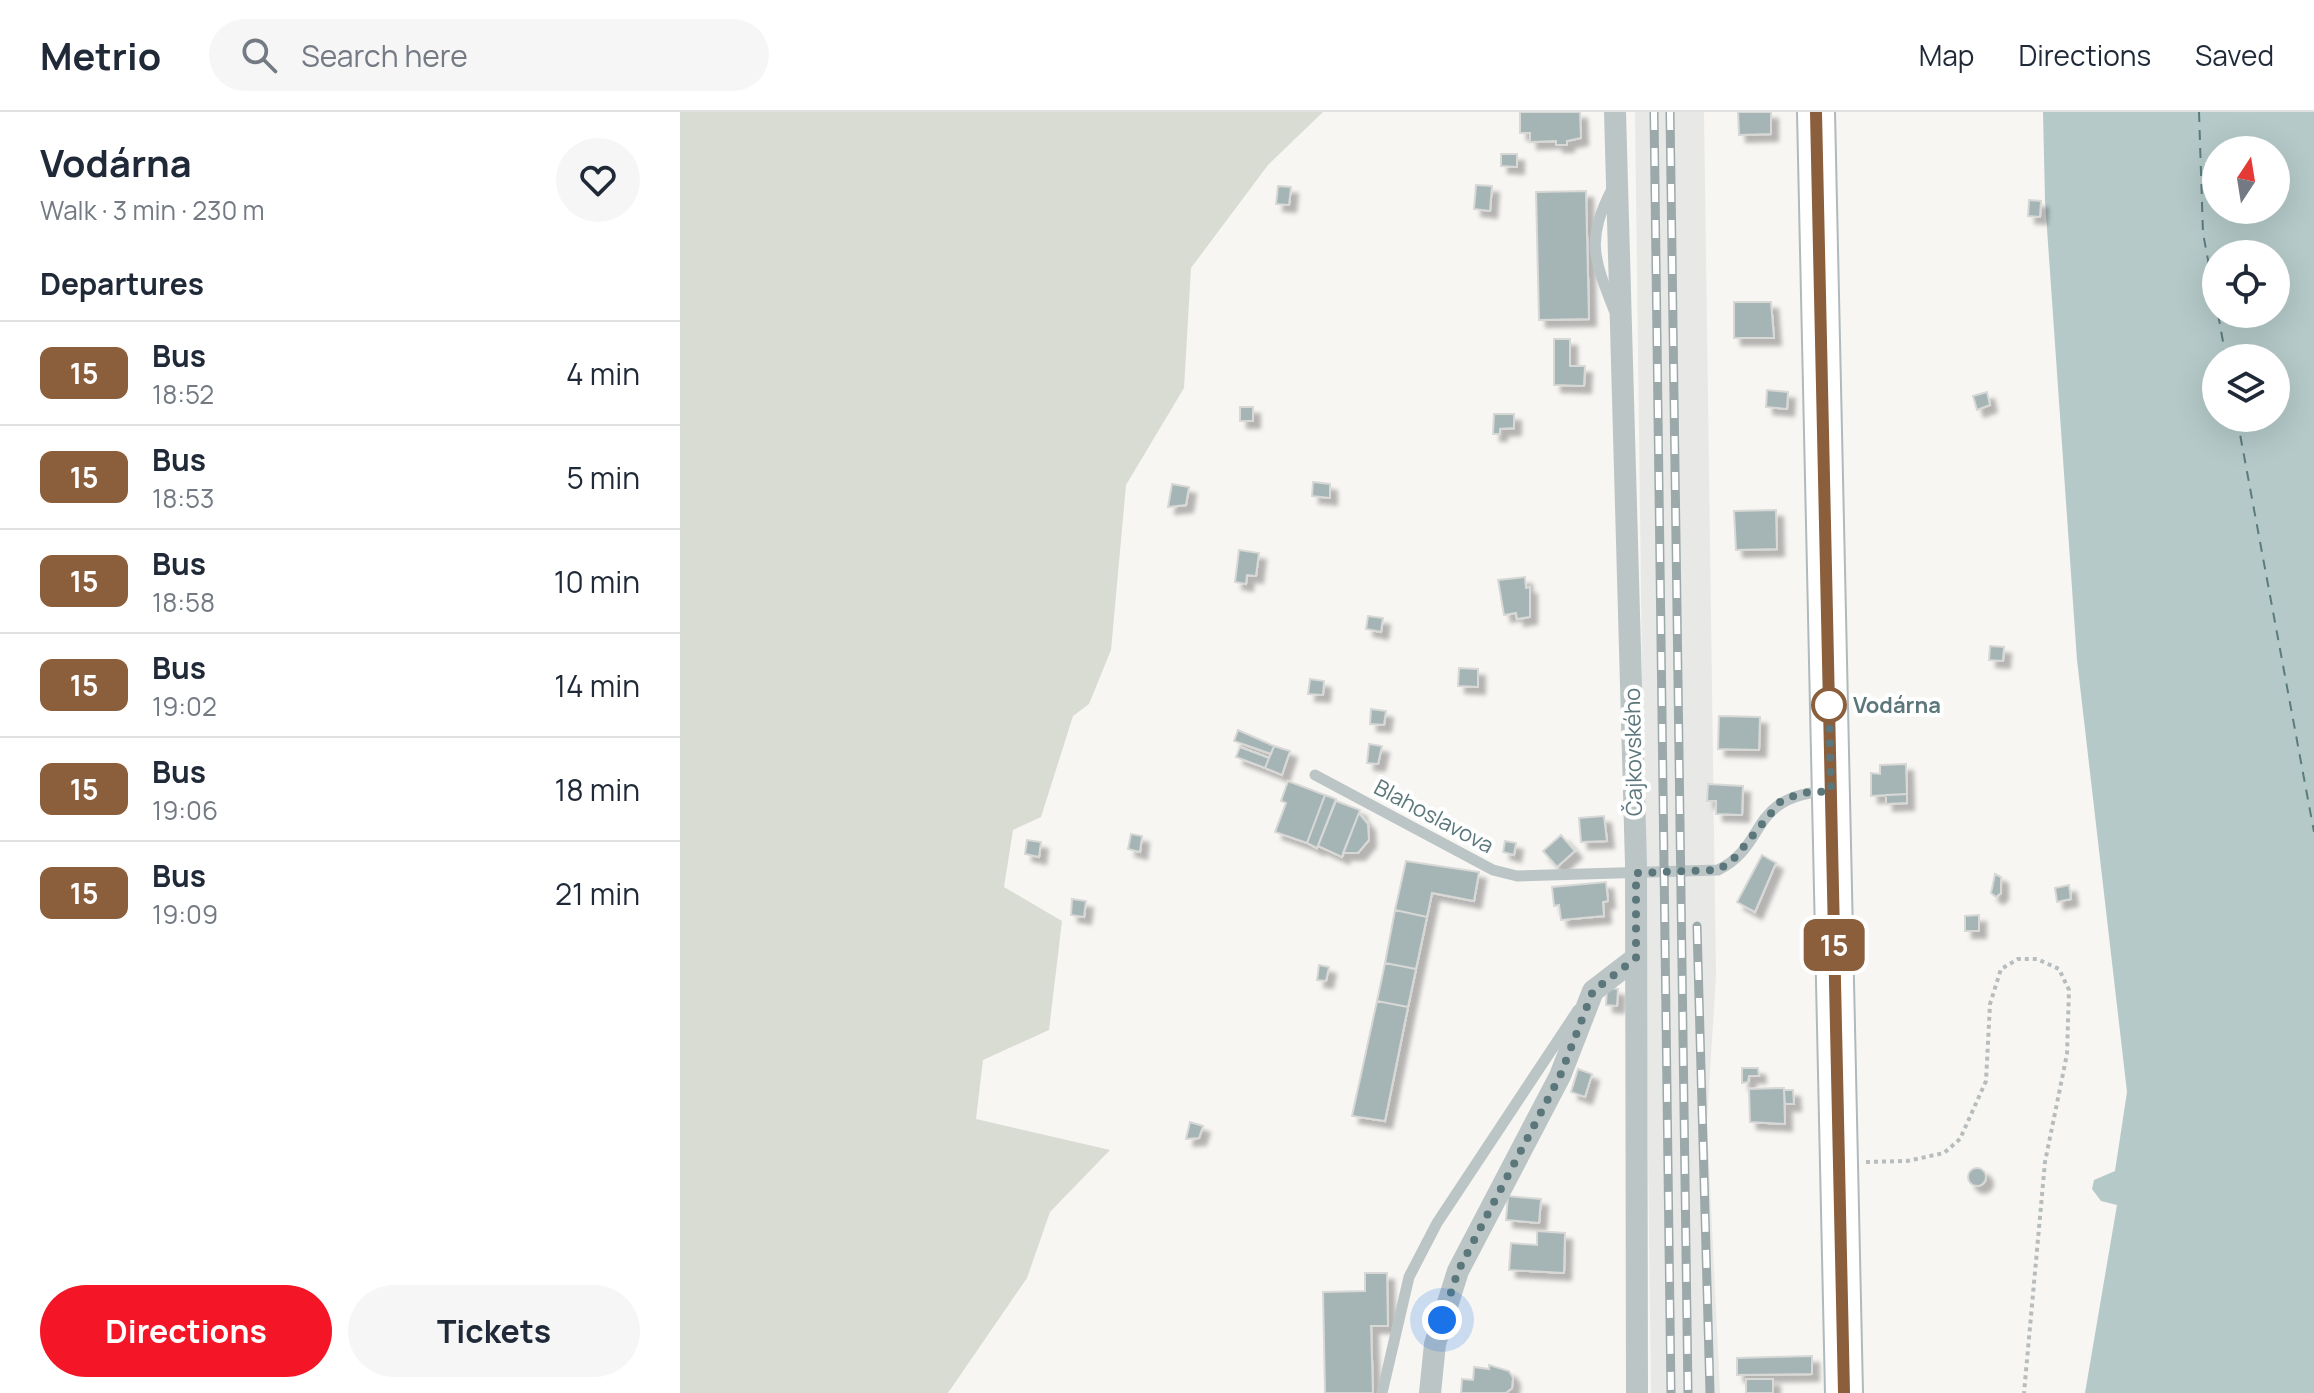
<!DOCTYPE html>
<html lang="en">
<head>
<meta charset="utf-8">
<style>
  body { margin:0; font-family:Manrope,sans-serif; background:#f6f6f7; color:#1f2937; height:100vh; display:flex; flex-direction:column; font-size:30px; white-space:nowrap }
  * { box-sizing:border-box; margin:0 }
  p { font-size:26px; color:#747a83 }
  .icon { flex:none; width:44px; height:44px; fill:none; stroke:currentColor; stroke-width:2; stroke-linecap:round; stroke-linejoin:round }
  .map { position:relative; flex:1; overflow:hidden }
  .drawer { display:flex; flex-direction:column; background:#fff; width:680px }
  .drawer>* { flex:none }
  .badge { padding:0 16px; border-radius:12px; font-size:28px; line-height:52px }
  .needle { width:52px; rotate:12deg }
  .controls { position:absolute; left:1522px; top:24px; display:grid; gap:16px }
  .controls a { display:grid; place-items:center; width:88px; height:88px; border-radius:50%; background:#fff; box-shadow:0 8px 32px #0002; font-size:40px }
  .you { position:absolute; width:40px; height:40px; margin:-20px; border:6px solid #fff; border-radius:50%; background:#1a73e8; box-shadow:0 0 0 12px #1a73e833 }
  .map>.badge { position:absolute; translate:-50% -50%; box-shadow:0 0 0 4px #fff }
  h2 { padding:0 40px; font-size:30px; line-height:72px }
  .round { display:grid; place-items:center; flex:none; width:84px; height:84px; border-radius:42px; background:#f6f6f7 }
  .summary { display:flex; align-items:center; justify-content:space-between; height:136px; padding:0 40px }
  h1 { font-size:38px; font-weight:700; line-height:60px }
  .action { display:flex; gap:16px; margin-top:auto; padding:16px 40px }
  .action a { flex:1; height:92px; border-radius:48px; background:#f41626; color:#fff; font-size:32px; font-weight:700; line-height:92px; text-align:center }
  .action a+a { background:#f6f6f7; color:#1f2937 }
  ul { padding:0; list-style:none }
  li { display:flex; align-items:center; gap:24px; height:104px; padding:0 40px; border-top:2px solid #e0e1e3 }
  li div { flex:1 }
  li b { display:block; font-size:30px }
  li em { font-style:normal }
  li .badge { min-width:88px; font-weight:700; text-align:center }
  header { display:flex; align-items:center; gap:48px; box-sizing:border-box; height:112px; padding:0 40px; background:#fff; border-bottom:2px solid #e0e1e3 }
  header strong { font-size:38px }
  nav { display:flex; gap:44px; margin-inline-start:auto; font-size:28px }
  .search { width:560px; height:72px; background:#f6f6f7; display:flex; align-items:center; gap:20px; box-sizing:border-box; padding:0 28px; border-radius:44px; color:#747a83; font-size:30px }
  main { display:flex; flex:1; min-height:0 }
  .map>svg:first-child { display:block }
</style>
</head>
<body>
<header>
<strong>Metrio</strong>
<div class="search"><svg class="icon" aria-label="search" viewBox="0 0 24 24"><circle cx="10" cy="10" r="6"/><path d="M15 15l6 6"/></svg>Search here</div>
<nav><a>Map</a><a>Directions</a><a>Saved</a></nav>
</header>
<main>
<section class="drawer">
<div class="summary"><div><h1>Vodárna</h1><p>Walk · 3 min · 230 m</p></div><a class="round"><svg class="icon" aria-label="heart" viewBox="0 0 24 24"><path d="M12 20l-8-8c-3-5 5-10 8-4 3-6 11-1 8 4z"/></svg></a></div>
<h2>Departures</h2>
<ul>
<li><span class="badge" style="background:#8b5e3c;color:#fff">15</span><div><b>Bus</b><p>18:52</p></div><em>4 min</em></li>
<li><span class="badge" style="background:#8b5e3c;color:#fff">15</span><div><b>Bus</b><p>18:53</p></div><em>5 min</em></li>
<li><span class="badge" style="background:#8b5e3c;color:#fff">15</span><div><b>Bus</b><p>18:58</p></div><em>10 min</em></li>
<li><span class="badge" style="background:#8b5e3c;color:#fff">15</span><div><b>Bus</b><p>19:02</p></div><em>14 min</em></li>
<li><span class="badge" style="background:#8b5e3c;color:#fff">15</span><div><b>Bus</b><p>19:06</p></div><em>18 min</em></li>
<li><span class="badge" style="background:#8b5e3c;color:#fff">15</span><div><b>Bus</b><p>19:09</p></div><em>21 min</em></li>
</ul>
<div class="action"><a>Directions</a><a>Tickets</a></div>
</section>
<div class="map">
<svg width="1634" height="1281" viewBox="0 0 1634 1281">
  <defs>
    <filter id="shadow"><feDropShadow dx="7" dy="7" stdDeviation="2" flood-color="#0004"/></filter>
  </defs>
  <rect width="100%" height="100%" fill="#f7f6f3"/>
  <path fill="#e8e8e7" d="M955 0H1024L1036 863 1027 1010 1040 1281H971Z"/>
  <path fill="#d9dcd2" d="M0 0H643L588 53 511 156 504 276 446 373 431 538 409 592 393 604 361 705 333 718 324 775 382 809 369 918 303 948 296 1007 430 1038 370 1100 347 1166 268 1281H0Z"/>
  <path fill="#b5c9c9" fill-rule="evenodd" d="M1363 0H1634V1281H1405L1437 1093 1421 1089 1412 1077 1414 1068 1435 1059 1447 980 1397 548 1365 88ZM1536 38H1596V98H1536ZM1536 142H1596V202H1536ZM1536 246H1596V306H1536Z"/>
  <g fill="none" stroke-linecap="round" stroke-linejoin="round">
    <path stroke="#5a7c7c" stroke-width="2" stroke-dasharray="10 8" stroke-linecap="butt" d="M1519 0 1523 121 1536 191
      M1538 202 1546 246
      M1557 306 1634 720"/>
  </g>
  <path fill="#a5b5b6" stroke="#d8d8d6" stroke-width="2" filter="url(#shadow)" d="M840 0H900L901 26 887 29V33H876V29L850 30V21H840Z
    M1058 0H1091V22L1059 23Z
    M821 42H837V55L821 54Z
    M796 73 812 74 810 99 794 97Z
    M598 74 611 75 609 93 596 92Z
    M906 79 909 207 859 208 856 80Z
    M1349 88 1361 89 1360 105 1348 104Z
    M1054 190H1091L1094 226H1054Z
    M874 227H890V254H905L904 274 874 273Z
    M1087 278 1108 280 1107 297 1086 295Z
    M1307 280 1310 293 1297 298 1293 284Z
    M560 295H573V309H560Z
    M834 302V316L820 317V322H813L814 302Z
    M633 370 650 372V386L632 384Z
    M492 372 509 375 506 393 488 395Z
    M1096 398 1097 437 1056 438 1054 399Z
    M559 438 579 441 576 464 567 463 566 472 555 470Z
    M845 465 846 476 850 475V505L837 507 836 501 824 503 818 468Z
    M688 504 703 506 701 520 686 517Z
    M1310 534 1324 535 1323 549 1309 548Z
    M779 556 798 557V575L778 574Z
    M630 567 644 569 643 583 628 582Z
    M691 597 706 599 704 613 690 612Z
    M1039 604 1080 605 1079 638 1038 637Z
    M558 618 594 634 591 642 554 629Z
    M689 632 702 634 698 652 687 651Z
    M594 634 610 639 602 663 585 656Z
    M560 635 589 646 585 656 556 645Z
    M1226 652 1227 682 1191 684V661L1200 662V653Z
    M608 669 645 683 627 731 595 720 606 691 601 689Z
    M1028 672 1063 674 1062 703 1036 702V689H1027Z
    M1227 682V691L1206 692V683Z
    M645 683 656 687 637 736 627 731Z
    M656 689 680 698 662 745 638 734Z
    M679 701 688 712 689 728 678 741H663Z
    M924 704 927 729 901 730 899 706Z
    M451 722 462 724 460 740 448 737Z
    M881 723 895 739 877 755 863 739Z
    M347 728 361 730 359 745 345 742Z
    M825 729 836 731 834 743 823 740Z
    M1082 743 1096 751 1075 800 1057 790Z
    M726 749 799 760 794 789 752 781 747 805 715 798Z
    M1315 762 1321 765V781L1316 785 1311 781Z
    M926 770 928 789 923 790 924 804 881 808 879 793 874 794 872 775Z
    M1389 773 1391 787 1377 790 1375 776Z
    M392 787 406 789 404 805 391 803Z
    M715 798 747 805 736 857 705 851Z
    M1299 803V819H1285V804Z
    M705 851 736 857 728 895 697 889Z
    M639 853 649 855 646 869 637 868Z
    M927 876 938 877 937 894 926 893Z
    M697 889 728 895 705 1009 672 1004Z
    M1062 956H1078L1079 964H1069L1068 970 1062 971Z
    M898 957 912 962 905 985 891 980Z
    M1104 976 1105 1012 1070 1010 1069 977Z
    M1104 978H1113L1114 992H1105Z
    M510 1010 523 1014 519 1026 506 1027Z
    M1288 1065a9 9 0 1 1 18 0a9 9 0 1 1-18 0Z
    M828 1084 861 1087 859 1111 826 1108Z
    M857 1119 885 1121 884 1161 829 1158 831 1131 857 1133Z
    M685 1161H707L708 1214H691L693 1281H645L643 1180 685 1179Z
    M1132 1244V1262L1057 1263V1246Z
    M809 1253 829 1259 833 1266 832 1276 826 1281H781L782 1267 793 1268 794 1255 809 1257Z
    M1066 1267H1093V1281H1066Z"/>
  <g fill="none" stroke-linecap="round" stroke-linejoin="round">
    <defs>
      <path id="primary" d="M1136 0 1164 1281"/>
    </defs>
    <use href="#primary" stroke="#b0b9bb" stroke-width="40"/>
    <path stroke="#b7bdbe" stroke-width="4" stroke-dasharray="4 4" stroke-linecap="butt" d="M1186 1050 1227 1049 1264 1041 1280 1027 1306 969 1310 892 1321 857 1338 847H1357L1379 857 1389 878 1387 942 1365 1050 1344 1281"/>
    <path stroke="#bcc5c6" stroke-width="11" d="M933 75C906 127 913 145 934 198
      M635 663 813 758 837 764 1038 758C1089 733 1067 685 1146 679
      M702 1281 729 1165 757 1111 898 898"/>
    <path stroke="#bcc5c6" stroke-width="22" d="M935 0 956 752 957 1281
      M750 1281 755 1232 778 1159 880 964 913 879 956 846"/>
    <use href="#primary" stroke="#fff" stroke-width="36"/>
    <defs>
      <path id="rail" d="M974 0 991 1281
        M990 0 1008 1281
        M1017 814 1030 1281"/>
    </defs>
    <use href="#rail" stroke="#9ca9ab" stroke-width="9"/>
    <use href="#rail" stroke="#fff" stroke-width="6" stroke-dasharray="18" stroke-linecap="butt"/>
  </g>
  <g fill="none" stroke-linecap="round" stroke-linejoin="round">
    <defs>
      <path id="line" d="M1136 0 1164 1281"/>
    </defs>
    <use href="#line" stroke="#fff" stroke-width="18"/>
    <use href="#line" stroke="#8b5e3c" stroke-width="12"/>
    <path stroke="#5b777b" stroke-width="8" stroke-dasharray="0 14.4" d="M762 1208 778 1159 880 964 913 879 956 846V761L1038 758 1052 749 1101 689 1121 681 1151 679 1149 587V593"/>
  </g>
  <circle fill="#fff" stroke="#8b5e3c" stroke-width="4" cx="1149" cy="593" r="16"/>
  <g text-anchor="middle" stroke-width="8" stroke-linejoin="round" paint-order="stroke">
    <g font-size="22" font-weight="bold" fill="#5b777b" stroke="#fff" text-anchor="start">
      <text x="1173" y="601">Vodárna</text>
    </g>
    <g font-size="22" fill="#5b777b" stroke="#fff">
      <text transform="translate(953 640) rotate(-91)" y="8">Čajkovského</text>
      <text transform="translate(754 704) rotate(28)" y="8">Blahoslavova</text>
    </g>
  </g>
</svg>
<div class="controls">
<a><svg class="needle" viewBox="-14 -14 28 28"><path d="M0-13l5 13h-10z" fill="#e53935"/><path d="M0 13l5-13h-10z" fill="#747a83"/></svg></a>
<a><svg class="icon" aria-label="locate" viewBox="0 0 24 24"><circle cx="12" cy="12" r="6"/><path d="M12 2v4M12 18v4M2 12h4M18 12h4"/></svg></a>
<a><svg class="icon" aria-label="layers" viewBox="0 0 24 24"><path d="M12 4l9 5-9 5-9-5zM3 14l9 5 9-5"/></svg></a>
</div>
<div class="you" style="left:762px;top:1208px"></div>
<b class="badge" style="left:1154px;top:833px;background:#8b5e3c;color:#fff">15</b>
</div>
</main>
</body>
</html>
